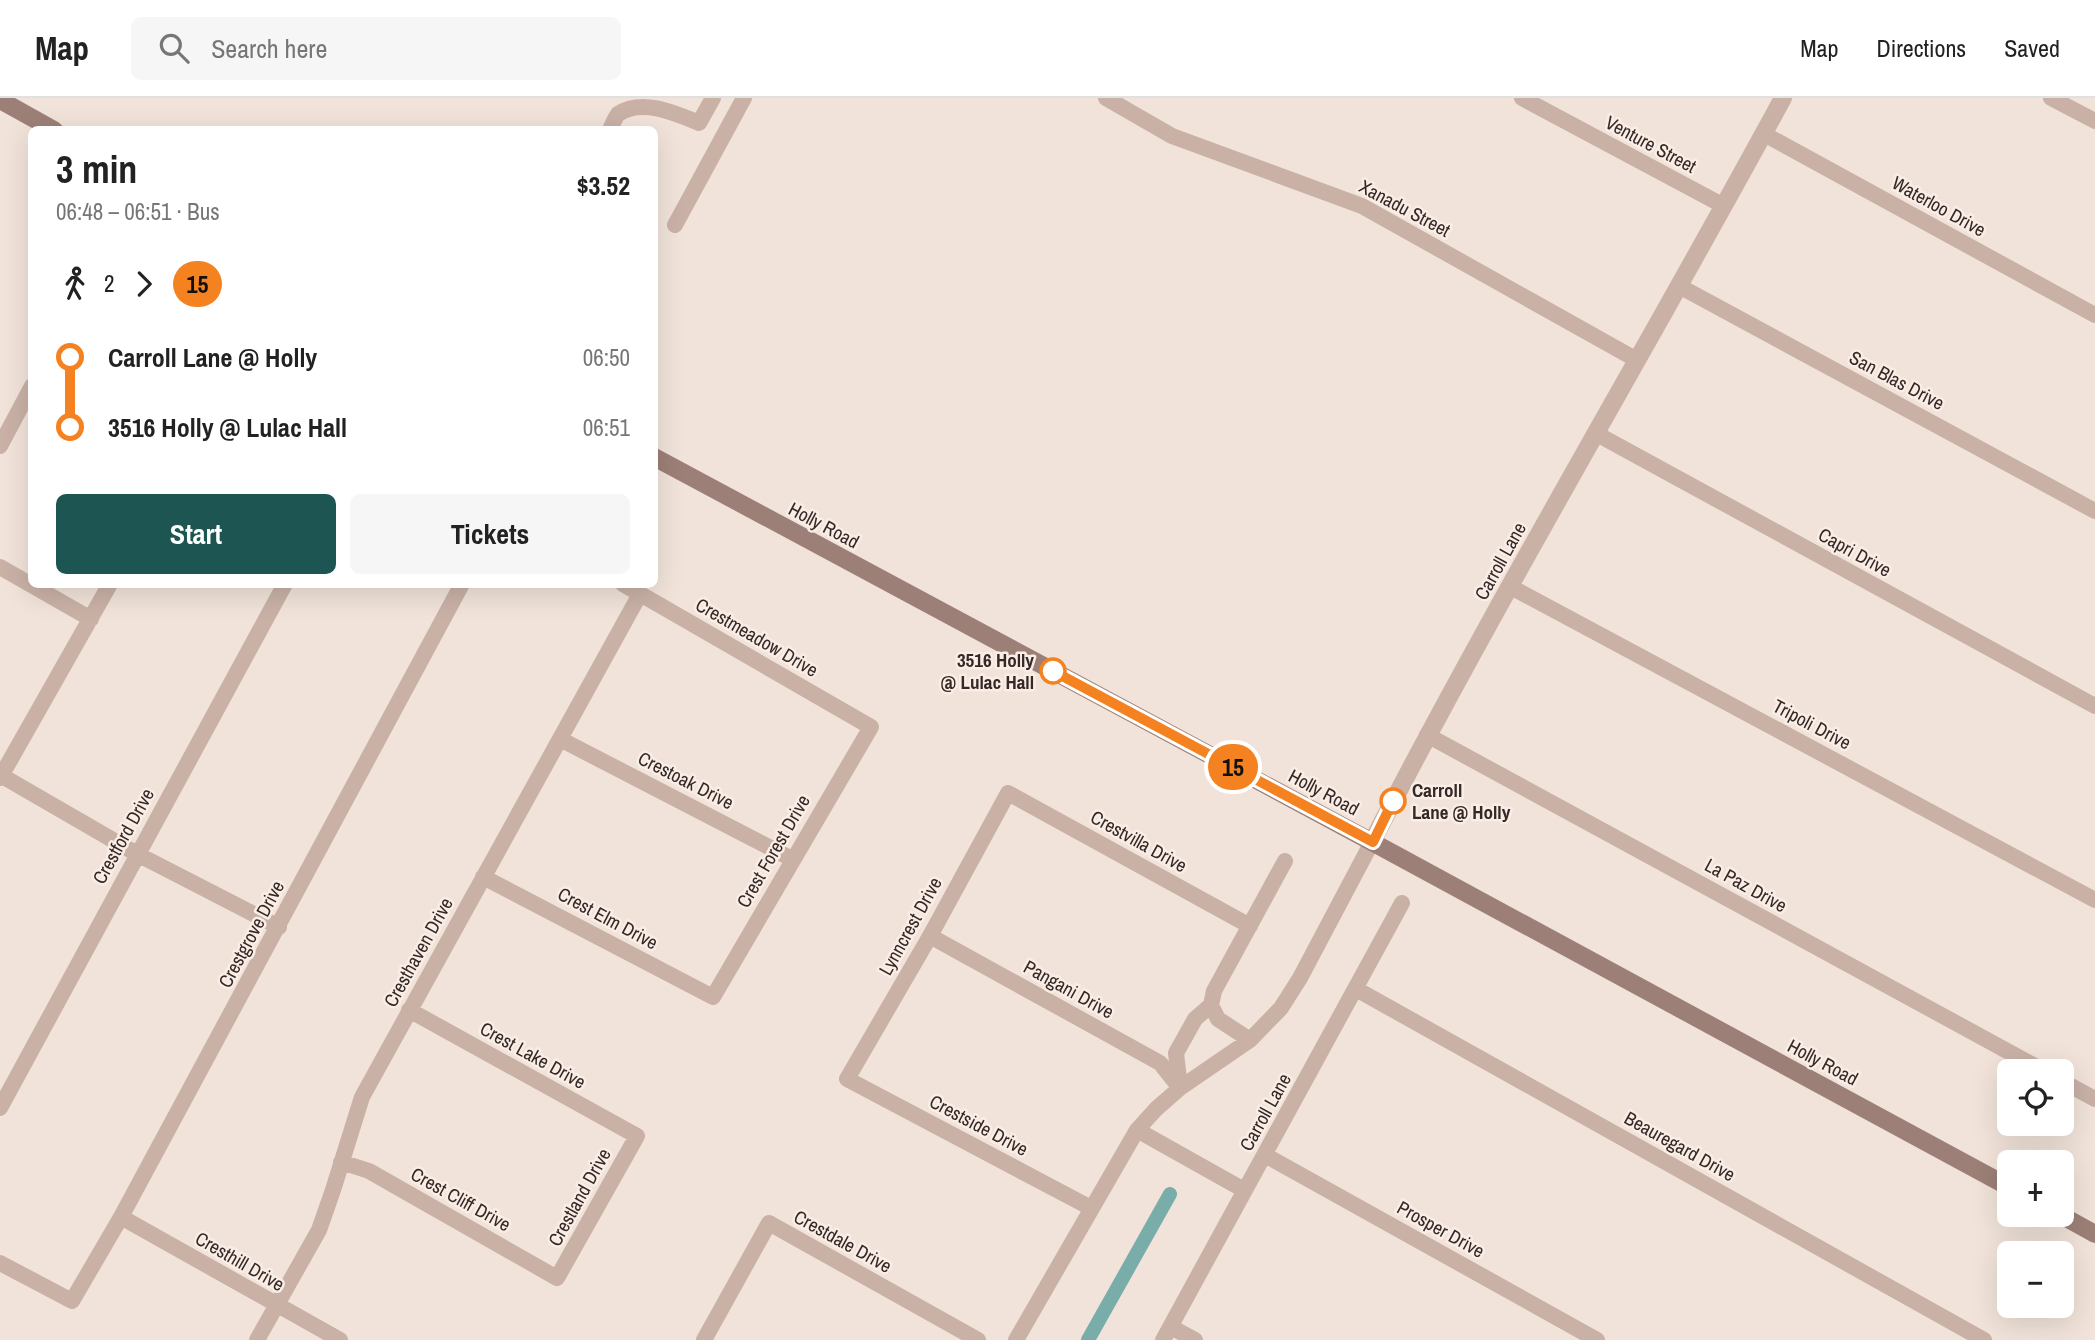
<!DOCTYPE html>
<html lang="en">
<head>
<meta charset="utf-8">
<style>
  body { margin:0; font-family:"Archivo Narrow",sans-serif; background:#f6f6f6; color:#222; height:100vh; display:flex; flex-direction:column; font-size:26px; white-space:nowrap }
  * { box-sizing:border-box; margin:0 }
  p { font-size:23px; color:#767676 }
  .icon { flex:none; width:38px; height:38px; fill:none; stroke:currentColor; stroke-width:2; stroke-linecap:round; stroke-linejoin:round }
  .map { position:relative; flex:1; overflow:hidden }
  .sheet { position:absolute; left:28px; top:28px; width:630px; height:462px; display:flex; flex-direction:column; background:#fff; border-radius:10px; box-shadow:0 7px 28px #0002 }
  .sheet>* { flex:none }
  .badge { padding:0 14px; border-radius:23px; font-size:24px; line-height:46px }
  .controls { position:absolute; left:1997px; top:961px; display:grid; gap:14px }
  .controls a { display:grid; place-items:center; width:77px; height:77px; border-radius:10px; background:#fff; box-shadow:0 7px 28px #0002; font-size:35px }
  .map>.badge { position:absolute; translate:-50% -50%; box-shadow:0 0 0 4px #fff }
  .legs { display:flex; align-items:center; gap:10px; height:77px; padding:0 28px; font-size:23px }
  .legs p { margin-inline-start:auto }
  .headline { display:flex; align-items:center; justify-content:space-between; height:119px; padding:0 28px }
  h1 { font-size:38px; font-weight:700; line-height:52px }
  .primary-button { display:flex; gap:14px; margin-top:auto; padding:14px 28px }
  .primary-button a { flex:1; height:80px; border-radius:10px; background:#1d5552; color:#fff; font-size:28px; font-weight:700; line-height:80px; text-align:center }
  .primary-button a+a { background:#f6f6f6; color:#222 }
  ul { padding:0 28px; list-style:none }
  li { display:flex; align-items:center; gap:24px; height:70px; font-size:26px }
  li i { display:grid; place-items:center; width:10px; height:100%; margin:0 9px; background:currentColor }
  li i::after { content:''; width:18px; height:18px; margin:-9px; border:5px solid; border-radius:50%; background:#fff }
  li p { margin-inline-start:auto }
  li:first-child i { background:linear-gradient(#0000 50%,currentColor 0) }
  li:last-child i { background:linear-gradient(currentColor 50%,#0000 0) }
  header { display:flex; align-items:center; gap:42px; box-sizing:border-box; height:98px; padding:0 35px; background:#fff; border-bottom:2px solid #e0e0e0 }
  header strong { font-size:33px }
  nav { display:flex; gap:38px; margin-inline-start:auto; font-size:24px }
  .search { width:490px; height:63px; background:#f6f6f6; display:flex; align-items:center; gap:18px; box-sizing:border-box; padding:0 24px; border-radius:10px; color:#767676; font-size:26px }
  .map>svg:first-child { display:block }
</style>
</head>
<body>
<header>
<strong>Map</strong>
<div class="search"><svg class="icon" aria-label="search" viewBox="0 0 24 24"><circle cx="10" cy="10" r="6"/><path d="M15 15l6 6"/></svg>Search here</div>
<nav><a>Map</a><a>Directions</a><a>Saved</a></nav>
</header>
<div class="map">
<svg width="2095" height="1242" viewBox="0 0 2095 1242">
  <rect width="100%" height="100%" fill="#f1e3d9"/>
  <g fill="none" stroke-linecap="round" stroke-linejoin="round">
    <path stroke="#79ada9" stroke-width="14" d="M1088 1242 1170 1096"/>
    <path stroke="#c9b1a6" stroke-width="16" d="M1106 0 1172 38 1362 108 1637 262
      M1522 0 1724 108
      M2051 0 2095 23
      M610 32C612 27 615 20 618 16 642 0 675 15 699 25L713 0
      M1764 36 2095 217
      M675 127 744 0
      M1679 188 2095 413
      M1595 335 2095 608
      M0 348 32 288
      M0 469 91 521
      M1509 488 2095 802
      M1427 637 2044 973
      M560 641 792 761
      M2 678 137 756 279 829
      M0 680 110 486
      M483 779 713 899 871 629 623 486
      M930 838 1160 965 1180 990
      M1356 891 1984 1242
      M1250 942 1218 921 1211 907 1214 893 1285 763
      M2062 983 2095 1001
      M1180 990 1176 955 1195 921 1211 907
      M0 1010 285 486
      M1137 1032 1244 1092
      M1265 1057 1597 1242
      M341 1064 369 1073 557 1180 637 1038 409 912
      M1091 1110 847 981 930 838 1008 695 1250 828
      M121 1119 340 1242
      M0 1165 72 1203 121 1119 462 486
      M1171 1229 1195 1242
      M257 1242 319 1132 333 1092 362 999 640 496
      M704 1242 769 1125 978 1242
      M1016 1242 1137 1032 1156 1011 1180 990 1250 942 1281 910 1300 880 1372 744
      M1163 1242 1402 805"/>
    <path stroke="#c9b1a6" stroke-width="18" d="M1372 744C1502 492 1648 249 1783 0"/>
    <path stroke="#9c8077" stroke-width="18" d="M0 2 54 32
      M654 359 1372 744 2009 1089
      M2059 1116 2095 1136"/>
  </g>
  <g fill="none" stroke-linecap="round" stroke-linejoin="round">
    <defs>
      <path id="line-1" d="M1053 573 1373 744 1393 703"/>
    </defs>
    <use href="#line-1" stroke="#fff" stroke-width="16"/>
    <use href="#line-1" stroke="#f58220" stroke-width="10"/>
  </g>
  <g fill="#fff" stroke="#f58220" stroke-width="3.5">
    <circle cx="1053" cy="573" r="12"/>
    <circle cx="1393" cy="703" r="12"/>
  </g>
  <g text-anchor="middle" stroke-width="5" stroke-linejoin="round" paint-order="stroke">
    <g font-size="19" fill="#352927" stroke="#f9ede5">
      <text transform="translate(1651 46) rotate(28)" y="7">Venture Street</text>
      <text transform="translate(1939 108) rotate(29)" y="7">Waterloo Drive</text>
      <text transform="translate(1405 110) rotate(28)" y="7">Xanadu Street</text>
      <text transform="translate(1897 282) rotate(28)" y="7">San Blas Drive</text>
      <text transform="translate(824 427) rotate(28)" y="7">Holly Road</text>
      <text transform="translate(1855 454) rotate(29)" y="7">Capri Drive</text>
      <text transform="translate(1500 463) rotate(-61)" y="7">Carroll Lane</text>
      <text transform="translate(757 539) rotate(30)" y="7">Crestmeadow Drive</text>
      <text transform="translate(1812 626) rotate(28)" y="7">Tripoli Drive</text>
      <text transform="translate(686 682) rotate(27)" y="7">Crestoak Drive</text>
      <text transform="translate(1324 694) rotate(28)" y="7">Holly Road</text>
      <text transform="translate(123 738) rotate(-61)" y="7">Crestford Drive</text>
      <text transform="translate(1139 743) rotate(29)" y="7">Crestvilla Drive</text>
      <text transform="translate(773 753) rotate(-60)" y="7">Crest Forest Drive</text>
      <text transform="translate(1746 787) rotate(29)" y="7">La Paz Drive</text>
      <text transform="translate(608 820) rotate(28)" y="7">Crest Elm Drive</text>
      <text transform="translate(910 828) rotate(-61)" y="7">Lynncrest Drive</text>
      <text transform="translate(251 836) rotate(-62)" y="7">Crestgrove Drive</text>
      <text transform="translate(418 854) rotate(-61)" y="7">Cresthaven Drive</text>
      <text transform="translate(1069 891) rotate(29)" y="7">Pangani Drive</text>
      <text transform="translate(533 957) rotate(29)" y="7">Crest Lake Drive</text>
      <text transform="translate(1823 964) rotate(28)" y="7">Holly Road</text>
      <text transform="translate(1265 1014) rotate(-61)" y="7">Carroll Lane</text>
      <text transform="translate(979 1027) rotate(28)" y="7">Crestside Drive</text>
      <text transform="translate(1680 1048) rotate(29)" y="7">Beauregard Drive</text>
      <text transform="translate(579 1099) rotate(-61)" y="7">Crestland Drive</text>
      <text transform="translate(461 1101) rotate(29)" y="7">Crest Cliff Drive</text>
      <text transform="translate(1441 1131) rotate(29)" y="7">Prosper Drive</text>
      <text transform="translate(843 1143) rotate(29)" y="7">Crestdale Drive</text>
      <text transform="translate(240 1163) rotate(30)" y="7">Cresthill Drive</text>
    </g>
    <g font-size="19" font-weight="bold" fill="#352927" stroke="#f9ede5" text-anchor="end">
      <text x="1034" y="569">3516 Holly<tspan x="1034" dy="22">@ Lulac Hall</tspan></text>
      <text x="1412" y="699" text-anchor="start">Carroll<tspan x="1412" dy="22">Lane @ Holly</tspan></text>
    </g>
  </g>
</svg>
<div class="controls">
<a><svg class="icon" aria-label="locate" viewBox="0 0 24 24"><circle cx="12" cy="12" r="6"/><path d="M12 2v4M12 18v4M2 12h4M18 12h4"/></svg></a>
<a>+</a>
<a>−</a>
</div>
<b class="badge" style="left:1233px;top:669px;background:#f58220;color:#111">15</b>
<section class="sheet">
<div class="headline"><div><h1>3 min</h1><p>06:48 – 06:51 · Bus</p></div><b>$3.52</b></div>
<div class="legs"><svg class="icon" aria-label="walk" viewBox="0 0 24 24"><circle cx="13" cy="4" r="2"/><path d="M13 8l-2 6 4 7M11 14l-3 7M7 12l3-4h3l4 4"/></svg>2<svg class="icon" aria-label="forward" viewBox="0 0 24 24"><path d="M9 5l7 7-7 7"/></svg><b class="badge" style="background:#f58220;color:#111">15</b></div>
<ul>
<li><i style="color:#f58220"></i><b>Carroll Lane @ Holly</b><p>06:50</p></li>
<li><i style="color:#f58220"></i><b>3516 Holly @ Lulac Hall</b><p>06:51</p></li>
</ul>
<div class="primary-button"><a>Start</a><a>Tickets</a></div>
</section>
</div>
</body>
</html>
